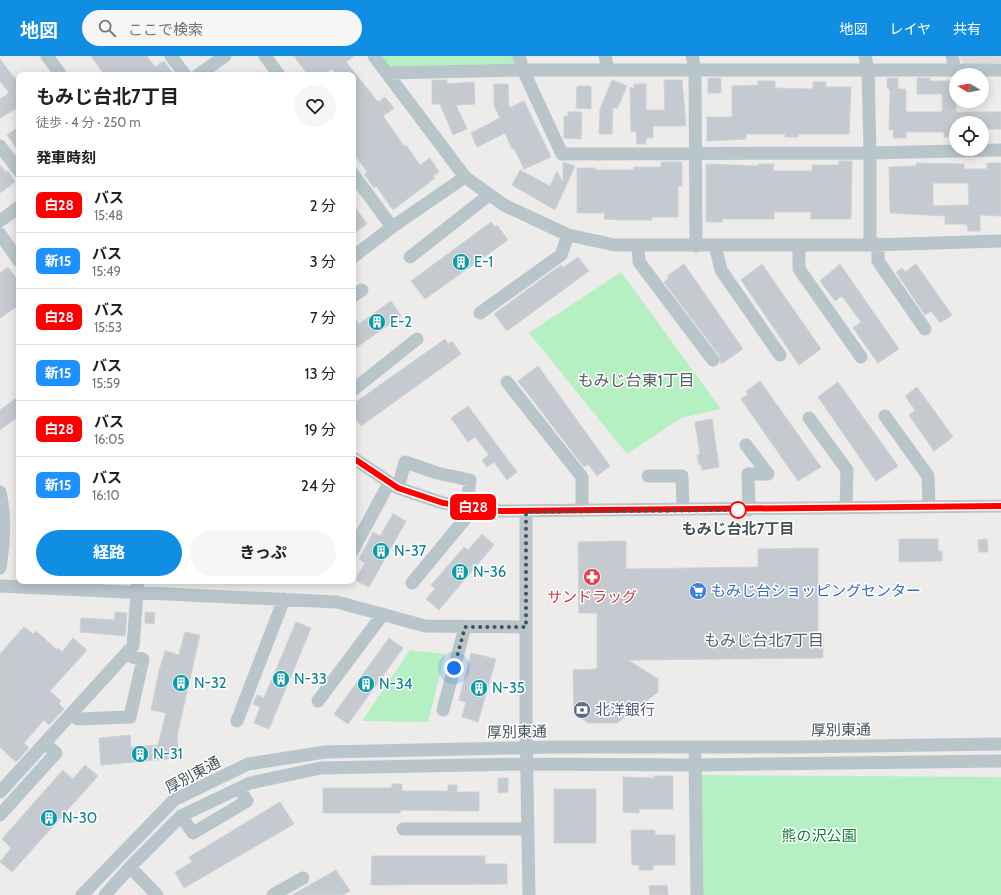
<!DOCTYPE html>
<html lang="ja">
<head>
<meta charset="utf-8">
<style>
  body { margin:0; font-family:Cabin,"Noto Sans JP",sans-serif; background:#f6f6f6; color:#202124; height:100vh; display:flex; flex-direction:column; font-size:15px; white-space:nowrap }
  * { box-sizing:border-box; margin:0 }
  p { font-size:13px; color:#757577 }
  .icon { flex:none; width:22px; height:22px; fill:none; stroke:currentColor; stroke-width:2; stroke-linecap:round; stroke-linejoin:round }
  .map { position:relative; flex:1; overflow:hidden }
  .details { position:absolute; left:16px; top:16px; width:340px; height:512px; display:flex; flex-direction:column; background:#fff; border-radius:8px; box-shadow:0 2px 10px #0003 }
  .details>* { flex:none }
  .badge { padding:0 8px; border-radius:6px; font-size:14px; line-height:26px }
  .needle { width:26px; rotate:280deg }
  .tools { position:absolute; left:949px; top:12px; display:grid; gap:8px }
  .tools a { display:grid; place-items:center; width:40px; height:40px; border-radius:50%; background:#fff; box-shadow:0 2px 10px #0003; font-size:20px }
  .you { position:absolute; width:20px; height:20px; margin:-10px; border:3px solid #fff; border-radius:50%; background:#1a73e8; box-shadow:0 0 0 6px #1a73e833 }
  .map>.badge { position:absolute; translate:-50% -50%; box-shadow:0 0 0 2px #fff }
  h2 { padding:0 20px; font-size:15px; line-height:36px }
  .round { display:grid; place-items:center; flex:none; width:42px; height:42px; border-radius:21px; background:#f6f6f6 }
  .summary { display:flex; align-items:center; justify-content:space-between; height:68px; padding:0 20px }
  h1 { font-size:19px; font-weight:700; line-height:30px }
  .action { display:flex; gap:8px; margin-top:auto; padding:8px 20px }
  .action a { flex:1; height:46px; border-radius:24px; background:#0f8ee4; color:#fff; font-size:16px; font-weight:700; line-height:46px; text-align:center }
  .action a+a { background:#f6f6f6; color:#202124 }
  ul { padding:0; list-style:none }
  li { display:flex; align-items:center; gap:12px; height:56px; padding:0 20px; border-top:1px solid #e0e0e0 }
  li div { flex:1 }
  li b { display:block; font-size:15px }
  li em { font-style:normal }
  li .badge { min-width:44px; font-weight:700; text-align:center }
  header { display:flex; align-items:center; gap:24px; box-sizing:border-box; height:56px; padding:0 20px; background:#0f8ee4; color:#fff }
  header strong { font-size:19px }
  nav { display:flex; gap:22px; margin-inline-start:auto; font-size:14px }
  .search { width:280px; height:36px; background:#f6f6f6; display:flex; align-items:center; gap:10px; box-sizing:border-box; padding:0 14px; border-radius:22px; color:#757577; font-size:15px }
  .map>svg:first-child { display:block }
</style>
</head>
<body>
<header>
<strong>地図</strong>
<div class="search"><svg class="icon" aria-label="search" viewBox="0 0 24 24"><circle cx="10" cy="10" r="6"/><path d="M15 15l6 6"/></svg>ここで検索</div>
<nav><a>地図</a><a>レイヤ</a><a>共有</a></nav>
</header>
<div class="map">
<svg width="1001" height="839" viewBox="0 0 1001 839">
  <rect width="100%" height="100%" fill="#eeebeb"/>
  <path fill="#dfdbdd" d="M960 0H1001V7L965 8 961 4Z"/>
  <path fill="#b5f0c2" d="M374 0H519L523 14 387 17Z
    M621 216 721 353 681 362 627 398 529 277Z
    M410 594 445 598 428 666 362 665Z
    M701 719 1001 721V839H701Z"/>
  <path fill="#c4cacf" stroke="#ced2d7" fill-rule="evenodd" d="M91 0H147L155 11 164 5 174 19H105Z
    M294 0H354L346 6 378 46 385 41 394 52 383 60 404 90 406 89 420 109 430 102 439 116 433 120 435 122 393 154 376 130 374 132 364 118 367 116 353 96V19H337L332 13 323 19H308Z
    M0 3 15 23 19 20V51L0 62V43L9 37 0 25Z
    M708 22H721V37H708Z
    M887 22H898V33H906V56H942V38H917V22H930V25H956V56H1001V73H982V67H956V81H944V76H906V82H893V73L889 74 890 34 887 31Z
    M432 24H447V28L474 26 475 48 456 49 467 73 453 79 440 48H432Z
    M612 24 627 30 617 53 613 51 612 78H599L600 53Z
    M664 24H682L686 70H653V82H646V88H637L636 75 631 76 630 31 634 33V28H646V54H665Z
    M758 25H775V32L813 33V26H826V31H851L849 78H798V81H785V78H746V83L707 85V61H732V30L758 29Z
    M494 28H508L509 52 524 45 551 101 524 113 514 92 512 93 505 77 477 91 471 77 500 62 494 49Z
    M577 30H591V53L576 52Z
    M568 56H582L581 83 564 82V60H568Z
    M19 71V96L7 79Z
    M839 105H852L851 163H811V156H774V163H722V166H706V108L758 110V108H774L773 115H812V109H839Z
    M563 106 575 110 555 154 512 129 520 114 550 130 557 115 563 127Z
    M661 106H682V130H678V161H652V164H620L604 163 605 157H577V112H595V114H634V111H661Z
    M916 107 964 108V113H987V107H1001V160L980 159V175H968L967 168H945V160L890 157 889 111 916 110ZM933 127H968L969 149 933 150Z
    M0 109 6 116 8 115 15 126 0 137Z
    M353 148 367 168 353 178Z
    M491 166 495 171 497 169 508 184 425 243 411 225Z
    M578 201 589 215 507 275 494 258 561 209 563 212Z
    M684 208 743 293 721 308 719 299 664 226 669 222 667 220Z
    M762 208 821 293 799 309 741 224Z
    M840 208 899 293 878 307 853 272 861 266 842 240 835 245 820 225Z
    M916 208 952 259 940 267 931 255 925 259 896 216 902 212 905 216Z
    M8 211 19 226V249L0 262V217Z
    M391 245 401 260 353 294V260L359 268Z
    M445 283 448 288 452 285 461 298 361 370 353 359V348Z
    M538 310 610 410 597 420 588 408 584 411 518 325Z
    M760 325 821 411 798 425 741 343 748 338 746 335Z
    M838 326 898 410 876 425 818 341Z
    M917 331 953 381 934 395 909 359 915 354 905 340Z
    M19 340V360L0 374V354Z
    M468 350 517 416 507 424 494 406 487 411 482 404 489 399 475 381 468 386 451 362Z
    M712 363 719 411 702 414 701 408 699 409 697 399H700L695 366Z
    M393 458 406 465 369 531 357 525V521L365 507 359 503 373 476 380 480Z
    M482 478 494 489 439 554 426 543 435 533 431 529 464 491 468 494Z
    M899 483H938V495H942V505L899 506Z
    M987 483 988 496H979L978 484Z
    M626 485V513L758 511V493L818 492V577H823V602L628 604 658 623V636L617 667H588L574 657 573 614 597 613V557H579L578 486Z
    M115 556 127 557 125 580 80 576 81 562 114 564Z
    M145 556 155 557 154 568 145 567Z
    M296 566 311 572 269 673 254 667 260 651 253 648 257 639 264 642Z
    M24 571 33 578 36 575 57 594 58 592 62 596 73 582 87 594 50 635 61 645 59 648 64 653 49 669 44 664 24 687 29 692 16 706 0 691V598Z
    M185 576 200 579 177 680 179 702 101 709 99 682 130 679 131 691 158 689 166 657 151 654 159 615 165 595 179 599Z
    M389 582 403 592 348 668 334 658Z
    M471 597 496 603 478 666 462 661 466 646 459 644Z
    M85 709 98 720 12 816 0 806 11 792 2 783 63 714 73 723Z
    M654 720H673V753H639V757L623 756V721L654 722Z
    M498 722H508V736L498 737Z
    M392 728H402V735H448V729H457V736H479V755L401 754 400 757H323V732H392Z
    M554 733H596V787H554Z
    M280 746 294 768 184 832 175 816 192 806 189 801Z
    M631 774H655V779H675V809H653V814H639V809H632Z
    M372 800H485V808H507V828L371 829Z
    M336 814 350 835 342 839H292Z
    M667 829 668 839H650L649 830Z"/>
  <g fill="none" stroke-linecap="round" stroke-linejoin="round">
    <path stroke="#b8c6cc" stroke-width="13" d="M47 0 61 19
      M171 0 185 19
      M265 0 279 19
      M374 0 465 121 504 149 568 179 615 189H870L1001 185
      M519 0 523 14 562 98 870 97 1001 94
      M605 0 608 14
      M692 0 695 13 696 190
      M865 0 868 13 870 97V189
      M952 0 955 14
      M387 17 523 14H1001
      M198 19 225 0
      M0 90 19 115
      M353 118 392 171
      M0 165 19 151
      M0 178 19 205
      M878 188V205L925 273
      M638 189 639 206 713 304
      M715 189 721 214 780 299
      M799 189V213L861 301
      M353 201 392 171 465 121
      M410 201 489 139
      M353 240 362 234
      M480 257 561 199 568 179
      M507 326 582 421V455
      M353 334 417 283
      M885 360 928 420 929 451
      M809 362 847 414 846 452
      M746 389 768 418H748L749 454
      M353 402 398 432 443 447 500 455 1001 450
      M648 420H682L683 454
      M398 432 405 406 437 417 470 424 467 451
      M0 436C6 461 4 487 0 512
      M526 456V666L529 839
      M353 494 389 427
      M412 527 474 452
      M0 530 337 546 425 570 526 571
      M318 645 383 558
      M443 654 465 571
      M71 658 78 663 130 661 143 603 132 601 127 597
      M237 665 284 543
      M695 701 697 839
      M0 736 133 590 138 525
      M0 759 56 697 45 687
      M181 760 193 777 247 745 239 733
      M403 773H527
      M130 811 157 839
      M82 839 174 744 248 708 325 696 555 691H798L1001 688
      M105 839 130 811 181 760 250 727 321 712 526 708 695 709 1001 705
      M273 839 303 822"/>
  </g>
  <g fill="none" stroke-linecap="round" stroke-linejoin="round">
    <defs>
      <path id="line" d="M353 402 398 432 443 447 500 455 1001 450"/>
    </defs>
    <use href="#line" stroke="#fff" stroke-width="9"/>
    <use href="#line" stroke="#f00" stroke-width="6"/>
    <path stroke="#435259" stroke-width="4" stroke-dasharray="0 7.2" d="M454 612 465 571H526V456L738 454"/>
  </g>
  <defs>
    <symbol id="building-disc" viewBox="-11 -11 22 22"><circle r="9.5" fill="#0f9aa8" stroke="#fff"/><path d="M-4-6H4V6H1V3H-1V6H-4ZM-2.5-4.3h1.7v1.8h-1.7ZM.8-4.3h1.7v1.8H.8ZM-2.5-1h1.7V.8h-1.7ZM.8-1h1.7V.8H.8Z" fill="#fff"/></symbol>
    <symbol id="pharmacy-disc" viewBox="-11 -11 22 22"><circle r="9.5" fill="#e0444e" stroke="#fff"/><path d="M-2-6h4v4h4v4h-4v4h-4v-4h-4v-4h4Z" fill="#fff"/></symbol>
    <symbol id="supermarket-disc" viewBox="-11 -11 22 22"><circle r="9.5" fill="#3f7fe0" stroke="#fff"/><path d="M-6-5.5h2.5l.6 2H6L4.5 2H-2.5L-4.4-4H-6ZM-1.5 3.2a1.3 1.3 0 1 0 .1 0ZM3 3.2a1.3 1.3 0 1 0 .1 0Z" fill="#fff"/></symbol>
    <symbol id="bank-disc" viewBox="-11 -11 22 22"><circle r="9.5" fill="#5c6f8a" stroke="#fff"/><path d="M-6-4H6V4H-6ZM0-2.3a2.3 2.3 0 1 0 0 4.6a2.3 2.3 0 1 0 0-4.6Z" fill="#fff"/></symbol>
  </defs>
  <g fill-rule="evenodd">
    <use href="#building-disc" x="451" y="196" width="20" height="20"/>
    <use href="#building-disc" x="367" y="256" width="20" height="20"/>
    <use href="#building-disc" x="371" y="485" width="20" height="20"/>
    <use href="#building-disc" x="450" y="506" width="20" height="20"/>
    <use href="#pharmacy-disc" x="582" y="511" width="20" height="20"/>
    <use href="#supermarket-disc" x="688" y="525" width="20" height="20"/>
    <use href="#building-disc" x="271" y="613" width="20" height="20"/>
    <use href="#building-disc" x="171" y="617" width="20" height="20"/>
    <use href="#building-disc" x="356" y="618" width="20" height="20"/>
    <use href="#building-disc" x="469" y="622" width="20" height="20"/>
    <use href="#bank-disc" x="572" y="644" width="20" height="20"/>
    <use href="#building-disc" x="130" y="688" width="20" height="20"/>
    <use href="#building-disc" x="39" y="752" width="20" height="20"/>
  </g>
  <circle fill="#fff" stroke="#f00" stroke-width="2" cx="738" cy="454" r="8"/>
  <g text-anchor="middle" stroke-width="3" stroke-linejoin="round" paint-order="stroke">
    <g font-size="15" fill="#0d838f" stroke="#fff" text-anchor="start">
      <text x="474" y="211">E-1</text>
      <text x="390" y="271">E-2</text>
      <text x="394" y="500">N-37</text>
      <text x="473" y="521">N-36</text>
      <text x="294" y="628">N-33</text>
      <text x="194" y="632">N-32</text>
      <text x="379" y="633">N-34</text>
      <text x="492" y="637">N-35</text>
      <text x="153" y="703">N-31</text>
      <text x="62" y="767">N-30</text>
    </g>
    <g font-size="15" font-weight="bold" fill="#435259" stroke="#fff">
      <text x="738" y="478">もみじ台北7丁目</text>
    </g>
    <g font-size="15" fill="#366cbe" stroke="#fff" text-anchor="start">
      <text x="711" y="540">もみじ台ショッピングセンター</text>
    </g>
    <g font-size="15" fill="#be3a42" stroke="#fff">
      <text x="592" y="546">サンドラッグ</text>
    </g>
    <g font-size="15" fill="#4e5e75" stroke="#fff" text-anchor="start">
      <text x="595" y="659">北洋銀行</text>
    </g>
    <g font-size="15" fill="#435259" stroke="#fff">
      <text transform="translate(841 674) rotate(-1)" y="5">厚別東通</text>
      <text transform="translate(517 676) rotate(-1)" y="5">厚別東通</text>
      <text transform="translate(193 719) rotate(-28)" y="5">厚別東通</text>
    </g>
    <g font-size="15" fill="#117d36" stroke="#fff">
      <text x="819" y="785">熊の沢公園</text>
    </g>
    <g font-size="16" fill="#575d60" stroke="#fff">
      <text x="636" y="330">もみじ台東1丁目</text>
      <text x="764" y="590">もみじ台北7丁目</text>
    </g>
  </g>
</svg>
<div class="tools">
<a><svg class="needle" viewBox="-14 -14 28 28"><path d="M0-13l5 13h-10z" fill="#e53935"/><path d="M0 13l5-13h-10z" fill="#757577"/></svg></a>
<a><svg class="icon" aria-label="locate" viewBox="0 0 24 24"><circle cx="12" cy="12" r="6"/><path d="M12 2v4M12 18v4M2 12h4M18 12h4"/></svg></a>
</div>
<div class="you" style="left:454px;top:612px"></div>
<b class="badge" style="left:473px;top:451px;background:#f00;color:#fff">白28</b>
<section class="details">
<div class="summary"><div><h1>もみじ台北7丁目</h1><p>徒歩 · 4 分 · 250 m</p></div><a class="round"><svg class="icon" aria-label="heart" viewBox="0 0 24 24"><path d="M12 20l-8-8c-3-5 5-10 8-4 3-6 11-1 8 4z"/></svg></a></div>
<h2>発車時刻</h2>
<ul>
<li><span class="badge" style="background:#f00;color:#fff">白28</span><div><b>バス</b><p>15:48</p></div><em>2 分</em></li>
<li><span class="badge" style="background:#1e90ff;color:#fff">新15</span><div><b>バス</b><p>15:49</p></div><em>3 分</em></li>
<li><span class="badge" style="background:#f00;color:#fff">白28</span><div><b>バス</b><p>15:53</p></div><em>7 分</em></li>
<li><span class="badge" style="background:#1e90ff;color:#fff">新15</span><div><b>バス</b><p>15:59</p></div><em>13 分</em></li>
<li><span class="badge" style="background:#f00;color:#fff">白28</span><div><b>バス</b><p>16:05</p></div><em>19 分</em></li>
<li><span class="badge" style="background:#1e90ff;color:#fff">新15</span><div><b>バス</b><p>16:10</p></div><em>24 分</em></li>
</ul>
<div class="action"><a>経路</a><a>きっぷ</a></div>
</section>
</div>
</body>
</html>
